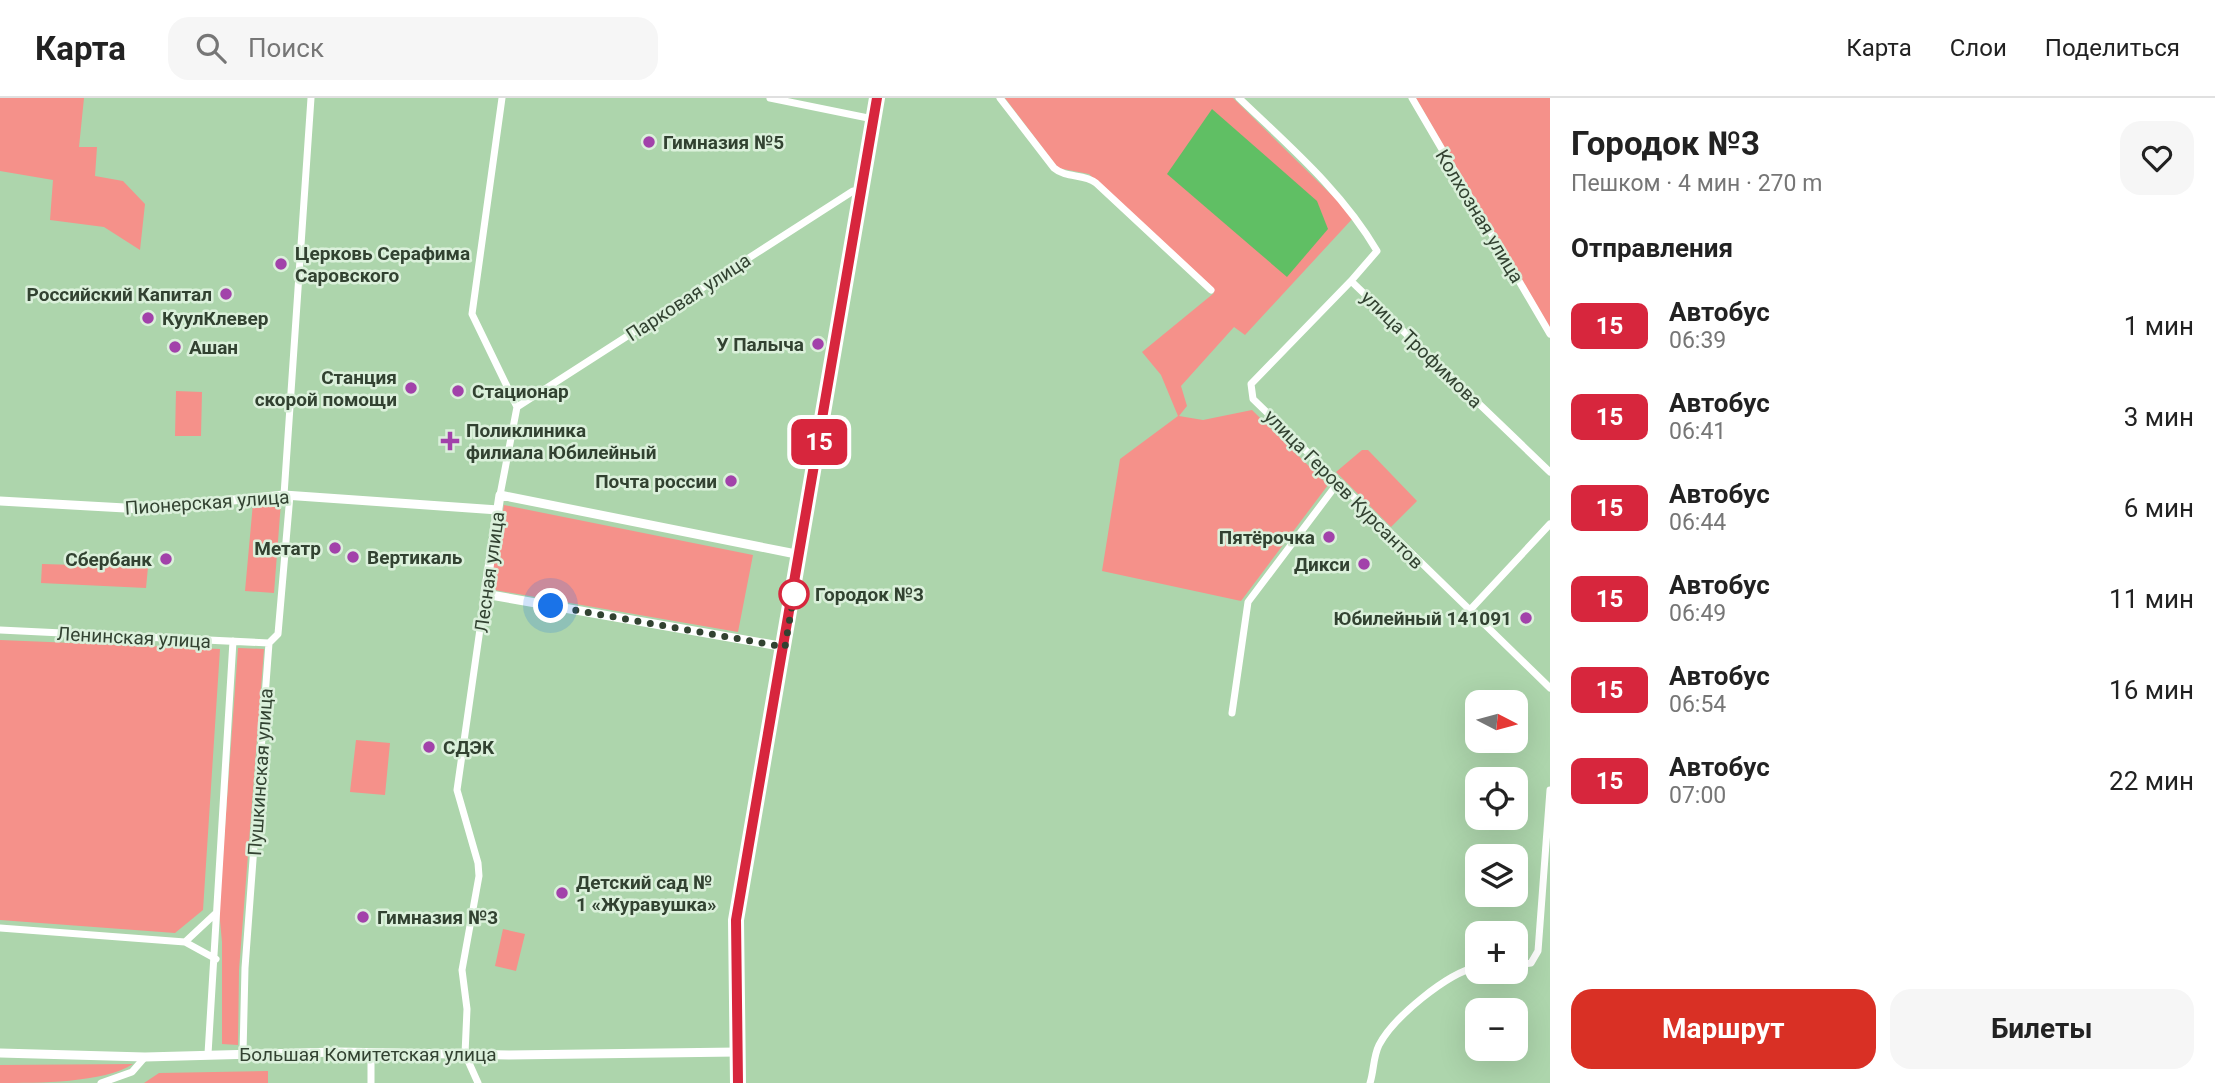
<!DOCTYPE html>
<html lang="ru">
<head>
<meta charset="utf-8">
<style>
  body { margin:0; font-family:Roboto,sans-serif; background:#f6f6f6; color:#222; height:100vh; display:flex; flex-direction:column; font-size:26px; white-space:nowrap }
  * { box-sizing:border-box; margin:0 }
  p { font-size:23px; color:#767676 }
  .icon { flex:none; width:38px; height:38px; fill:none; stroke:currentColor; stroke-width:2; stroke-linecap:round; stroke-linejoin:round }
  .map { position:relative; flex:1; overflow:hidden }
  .side { display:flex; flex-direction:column; background:#fff; width:665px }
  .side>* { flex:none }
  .badge { padding:0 14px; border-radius:10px; font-size:24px; line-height:46px }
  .needle { width:46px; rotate:96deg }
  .fabs { position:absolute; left:1465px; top:592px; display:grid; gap:14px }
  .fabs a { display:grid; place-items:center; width:63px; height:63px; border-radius:14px; background:#fff; box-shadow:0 7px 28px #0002; font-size:35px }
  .you { position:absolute; width:35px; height:35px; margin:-18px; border:5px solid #fff; border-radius:50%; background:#1a73e8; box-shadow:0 0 0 10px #1a73e833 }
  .map>.badge { position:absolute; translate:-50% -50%; box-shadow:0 0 0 4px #fff }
  h2 { padding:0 21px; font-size:26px; line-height:63px }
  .round { display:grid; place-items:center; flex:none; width:74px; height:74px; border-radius:21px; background:#f6f6f6 }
  .head { display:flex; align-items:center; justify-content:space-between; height:119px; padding:0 21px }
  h1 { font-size:33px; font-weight:700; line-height:52px }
  .cta { display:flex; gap:14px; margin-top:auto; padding:14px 21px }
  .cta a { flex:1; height:80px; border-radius:21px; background:#d93025; color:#fff; font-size:28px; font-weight:700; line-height:80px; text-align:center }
  .cta a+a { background:#f6f6f6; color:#222 }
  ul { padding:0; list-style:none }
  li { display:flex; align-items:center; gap:21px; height:91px; padding:0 21px }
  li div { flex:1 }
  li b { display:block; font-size:26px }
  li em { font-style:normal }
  li .badge { min-width:77px; font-weight:700; text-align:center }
  header { display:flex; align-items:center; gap:42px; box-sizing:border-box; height:98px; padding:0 35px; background:#fff; border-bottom:2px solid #e0e0e0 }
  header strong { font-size:33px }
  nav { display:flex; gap:38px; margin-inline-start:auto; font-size:24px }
  .search { width:490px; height:63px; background:#f6f6f6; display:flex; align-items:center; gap:18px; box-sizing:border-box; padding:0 24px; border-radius:21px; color:#767676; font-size:26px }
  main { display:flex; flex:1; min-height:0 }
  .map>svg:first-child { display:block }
</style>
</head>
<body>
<header>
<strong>Карта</strong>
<div class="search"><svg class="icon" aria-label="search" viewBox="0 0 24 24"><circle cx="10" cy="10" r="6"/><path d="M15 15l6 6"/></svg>Поиск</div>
<nav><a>Карта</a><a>Слои</a><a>Поделиться</a></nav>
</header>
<main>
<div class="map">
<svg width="1550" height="985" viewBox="0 0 1550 985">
  <rect width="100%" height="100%" fill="#add5ac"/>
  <path fill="#f5918a" d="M0 0H84L79 49H97L95 78 123 83 145 106 140 152 104 129 50 122 53 82 0 73Z
    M1005 0H1233L1354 119 1245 237 1234 229 1181 288 1187 308 1179 318 1203 322 1252 312 1328 387 1241 503 1102 473 1120 361 1178 318 1161 277 1142 254 1214 195 1089 76 1058 70Z
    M1416 0H1550V230Z
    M176 293 202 294 201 338H175Z
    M1362 352H1368L1417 403 1391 429 1336 374Z
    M281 404 274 495 245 493 253 405Z
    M504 407 753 457 738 534 489 491Z
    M42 466 148 469 146 490 41 485Z
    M0 542 220 551 203 812 175 835 0 822Z
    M238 550 264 551 239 872 238 947 222 946V844L219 812Z
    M356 642 390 645 385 697 350 694Z
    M503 831 525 836 516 873 495 868Z
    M133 966C105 985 36 985 0 985V967Z
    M268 973V985H144L159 975Z"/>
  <path fill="#60bf64" d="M1212 11 1317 103 1328 131 1287 179 1167 76Z"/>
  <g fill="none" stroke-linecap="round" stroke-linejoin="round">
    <path stroke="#fff" stroke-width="7" d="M770 0 873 21
      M1000 0 1054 70C1067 81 1083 75 1096 85L1211 192
      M1239 0C1289 48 1342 93 1377 153L1351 183 1550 374
      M1412 0 1550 236
      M1351 183 1251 286 1253 301 1550 590
      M517 309 853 93H861
      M284 397 311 0
      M500 397 517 309 472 216 502 0
      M1469 513 1550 426
      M0 532 269 545
      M1232 615 1248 504 1337 386
      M0 830 185 844 216 861
      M185 844 215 816
      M1516 867 1531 865 1538 853 1550 692
      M243 955 245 870 269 545 278 536 290 397
      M208 956 233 543
      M101 985 132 974 145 959
      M371 985V954
      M478 985 465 956 467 911 462 872 479 778 478 765 457 692 485 496
      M1370 985C1374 973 1373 959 1379 947 1393 920 1447 875 1477 869"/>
    <path stroke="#fff" stroke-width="9" d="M0 403 143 411 284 397 498 412
      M785 549 485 496 500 397 801 457
      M0 955 145 959 337 954 509 957 737 954"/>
    <path stroke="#fff" stroke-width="10" d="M738 985 736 823 877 0"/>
  </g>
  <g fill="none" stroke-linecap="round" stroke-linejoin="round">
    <defs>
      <path id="line" d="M738 985 736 822 877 0"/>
    </defs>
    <use href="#line" stroke="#fff" stroke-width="16"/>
    <use href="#line" stroke="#d7263d" stroke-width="10"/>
    <path stroke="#324231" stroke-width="7" stroke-dasharray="0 12.6" d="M551 508 785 549 794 496"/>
  </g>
  <g fill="#a242aa" stroke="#dbf0db" stroke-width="2.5">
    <circle cx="649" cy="44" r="7"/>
    <circle cx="281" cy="166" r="7"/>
    <circle cx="226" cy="196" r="7"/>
    <circle cx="148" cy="220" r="7"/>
    <circle cx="818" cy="246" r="7"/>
    <circle cx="175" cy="249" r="7"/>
    <circle cx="411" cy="290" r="7"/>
    <circle cx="458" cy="293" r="7"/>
    <path d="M446.5 332.5h7v7h7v7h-7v7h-7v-7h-7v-7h7z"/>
    <circle cx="731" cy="383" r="7"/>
    <circle cx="1329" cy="439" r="7"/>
    <circle cx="335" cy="450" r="7"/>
    <circle cx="353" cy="459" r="7"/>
    <circle cx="166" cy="461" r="7"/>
    <circle cx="1364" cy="466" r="7"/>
    <circle cx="1526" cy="520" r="7"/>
    <circle cx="429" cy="649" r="7"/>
    <circle cx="562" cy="795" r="7"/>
    <circle cx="363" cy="819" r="7"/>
  </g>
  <circle fill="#fff" stroke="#d7263d" stroke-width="3.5" cx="794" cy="496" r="14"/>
  <g text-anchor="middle" stroke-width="5" stroke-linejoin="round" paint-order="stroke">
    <g font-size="19" font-weight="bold" fill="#324231" stroke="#dbf0db" text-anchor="start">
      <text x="663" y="51">Гимназия №5</text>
      <text x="295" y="162">Церковь Серафима<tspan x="295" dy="22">Саровского</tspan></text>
      <text x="212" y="203" text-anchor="end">Российский Капитал</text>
      <text x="162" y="227">КуулКлевер</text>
      <text x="804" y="253" text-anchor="end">У Палыча</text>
      <text x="189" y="256">Ашан</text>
      <text x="397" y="286" text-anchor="end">Станция<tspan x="397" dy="22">скорой помощи</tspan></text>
      <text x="472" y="300">Стационар</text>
      <text x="466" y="339">Поликлиника<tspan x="466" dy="22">филиала Юбилейный</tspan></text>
      <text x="717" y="390" text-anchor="end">Почта россии</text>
      <text x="1315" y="446" text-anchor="end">Пятёрочка</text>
      <text x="321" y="457" text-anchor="end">Метатр</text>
      <text x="367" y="466">Вертикаль</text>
      <text x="152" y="468" text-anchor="end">Сбербанк</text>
      <text x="1350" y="473" text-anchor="end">Дикси</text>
      <text x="1512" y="527" text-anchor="end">Юбилейный 141091</text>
      <text x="443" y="656">СДЭК</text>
      <text x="576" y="791">Детский сад №<tspan x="576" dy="22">1 «Журавушка»</tspan></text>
      <text x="377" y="826">Гимназия №3</text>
    </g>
    <g font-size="19" fill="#324231" stroke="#dbf0db">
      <text transform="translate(1480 118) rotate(59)" y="7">Колхозная улица</text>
      <text transform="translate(688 199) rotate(-33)" y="7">Парковая улица</text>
      <text transform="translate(1422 251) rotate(44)" y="7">улица Трофимова</text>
      <text transform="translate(1344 391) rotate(45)" y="7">улица Героев Курсантов</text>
      <text transform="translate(207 404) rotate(-4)" y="7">Пионерская улица</text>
      <text transform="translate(489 474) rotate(-82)" y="7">Лесная улица</text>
      <text transform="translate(134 539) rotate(3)" y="7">Ленинская улица</text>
      <text transform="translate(260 674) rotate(-86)" y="7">Пушкинская улица</text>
      <text x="368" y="963">Большая Комитетская улица</text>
    </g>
    <g font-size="19" font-weight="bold" fill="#324231" stroke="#dbf0db" text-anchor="start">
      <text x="815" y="503">Городок №3</text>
    </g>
  </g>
</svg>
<div class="fabs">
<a><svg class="needle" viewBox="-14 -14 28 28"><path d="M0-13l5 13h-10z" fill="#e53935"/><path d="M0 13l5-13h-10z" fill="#767676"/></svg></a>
<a><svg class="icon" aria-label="locate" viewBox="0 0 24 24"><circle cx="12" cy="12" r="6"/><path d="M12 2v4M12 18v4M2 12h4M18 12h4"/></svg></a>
<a><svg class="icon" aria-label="layers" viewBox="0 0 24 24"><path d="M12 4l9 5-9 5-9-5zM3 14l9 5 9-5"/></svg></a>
<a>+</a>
<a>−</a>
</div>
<div class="you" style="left:551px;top:508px"></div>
<b class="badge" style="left:819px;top:344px;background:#d7263d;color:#fff">15</b>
</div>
<section class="side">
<div class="head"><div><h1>Городок №3</h1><p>Пешком · 4 мин · 270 m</p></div><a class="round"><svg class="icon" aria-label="heart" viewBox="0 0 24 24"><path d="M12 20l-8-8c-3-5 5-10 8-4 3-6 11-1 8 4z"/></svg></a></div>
<h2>Отправления</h2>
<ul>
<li><span class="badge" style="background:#d7263d;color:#fff">15</span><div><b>Автобус</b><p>06:39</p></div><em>1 мин</em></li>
<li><span class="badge" style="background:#d7263d;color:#fff">15</span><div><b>Автобус</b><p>06:41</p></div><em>3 мин</em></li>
<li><span class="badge" style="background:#d7263d;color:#fff">15</span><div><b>Автобус</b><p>06:44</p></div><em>6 мин</em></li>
<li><span class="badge" style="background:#d7263d;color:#fff">15</span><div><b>Автобус</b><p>06:49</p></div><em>11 мин</em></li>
<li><span class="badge" style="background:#d7263d;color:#fff">15</span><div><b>Автобус</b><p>06:54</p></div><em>16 мин</em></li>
<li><span class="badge" style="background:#d7263d;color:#fff">15</span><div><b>Автобус</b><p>07:00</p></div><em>22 мин</em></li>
</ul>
<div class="cta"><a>Маршрут</a><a>Билеты</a></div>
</section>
</main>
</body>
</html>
